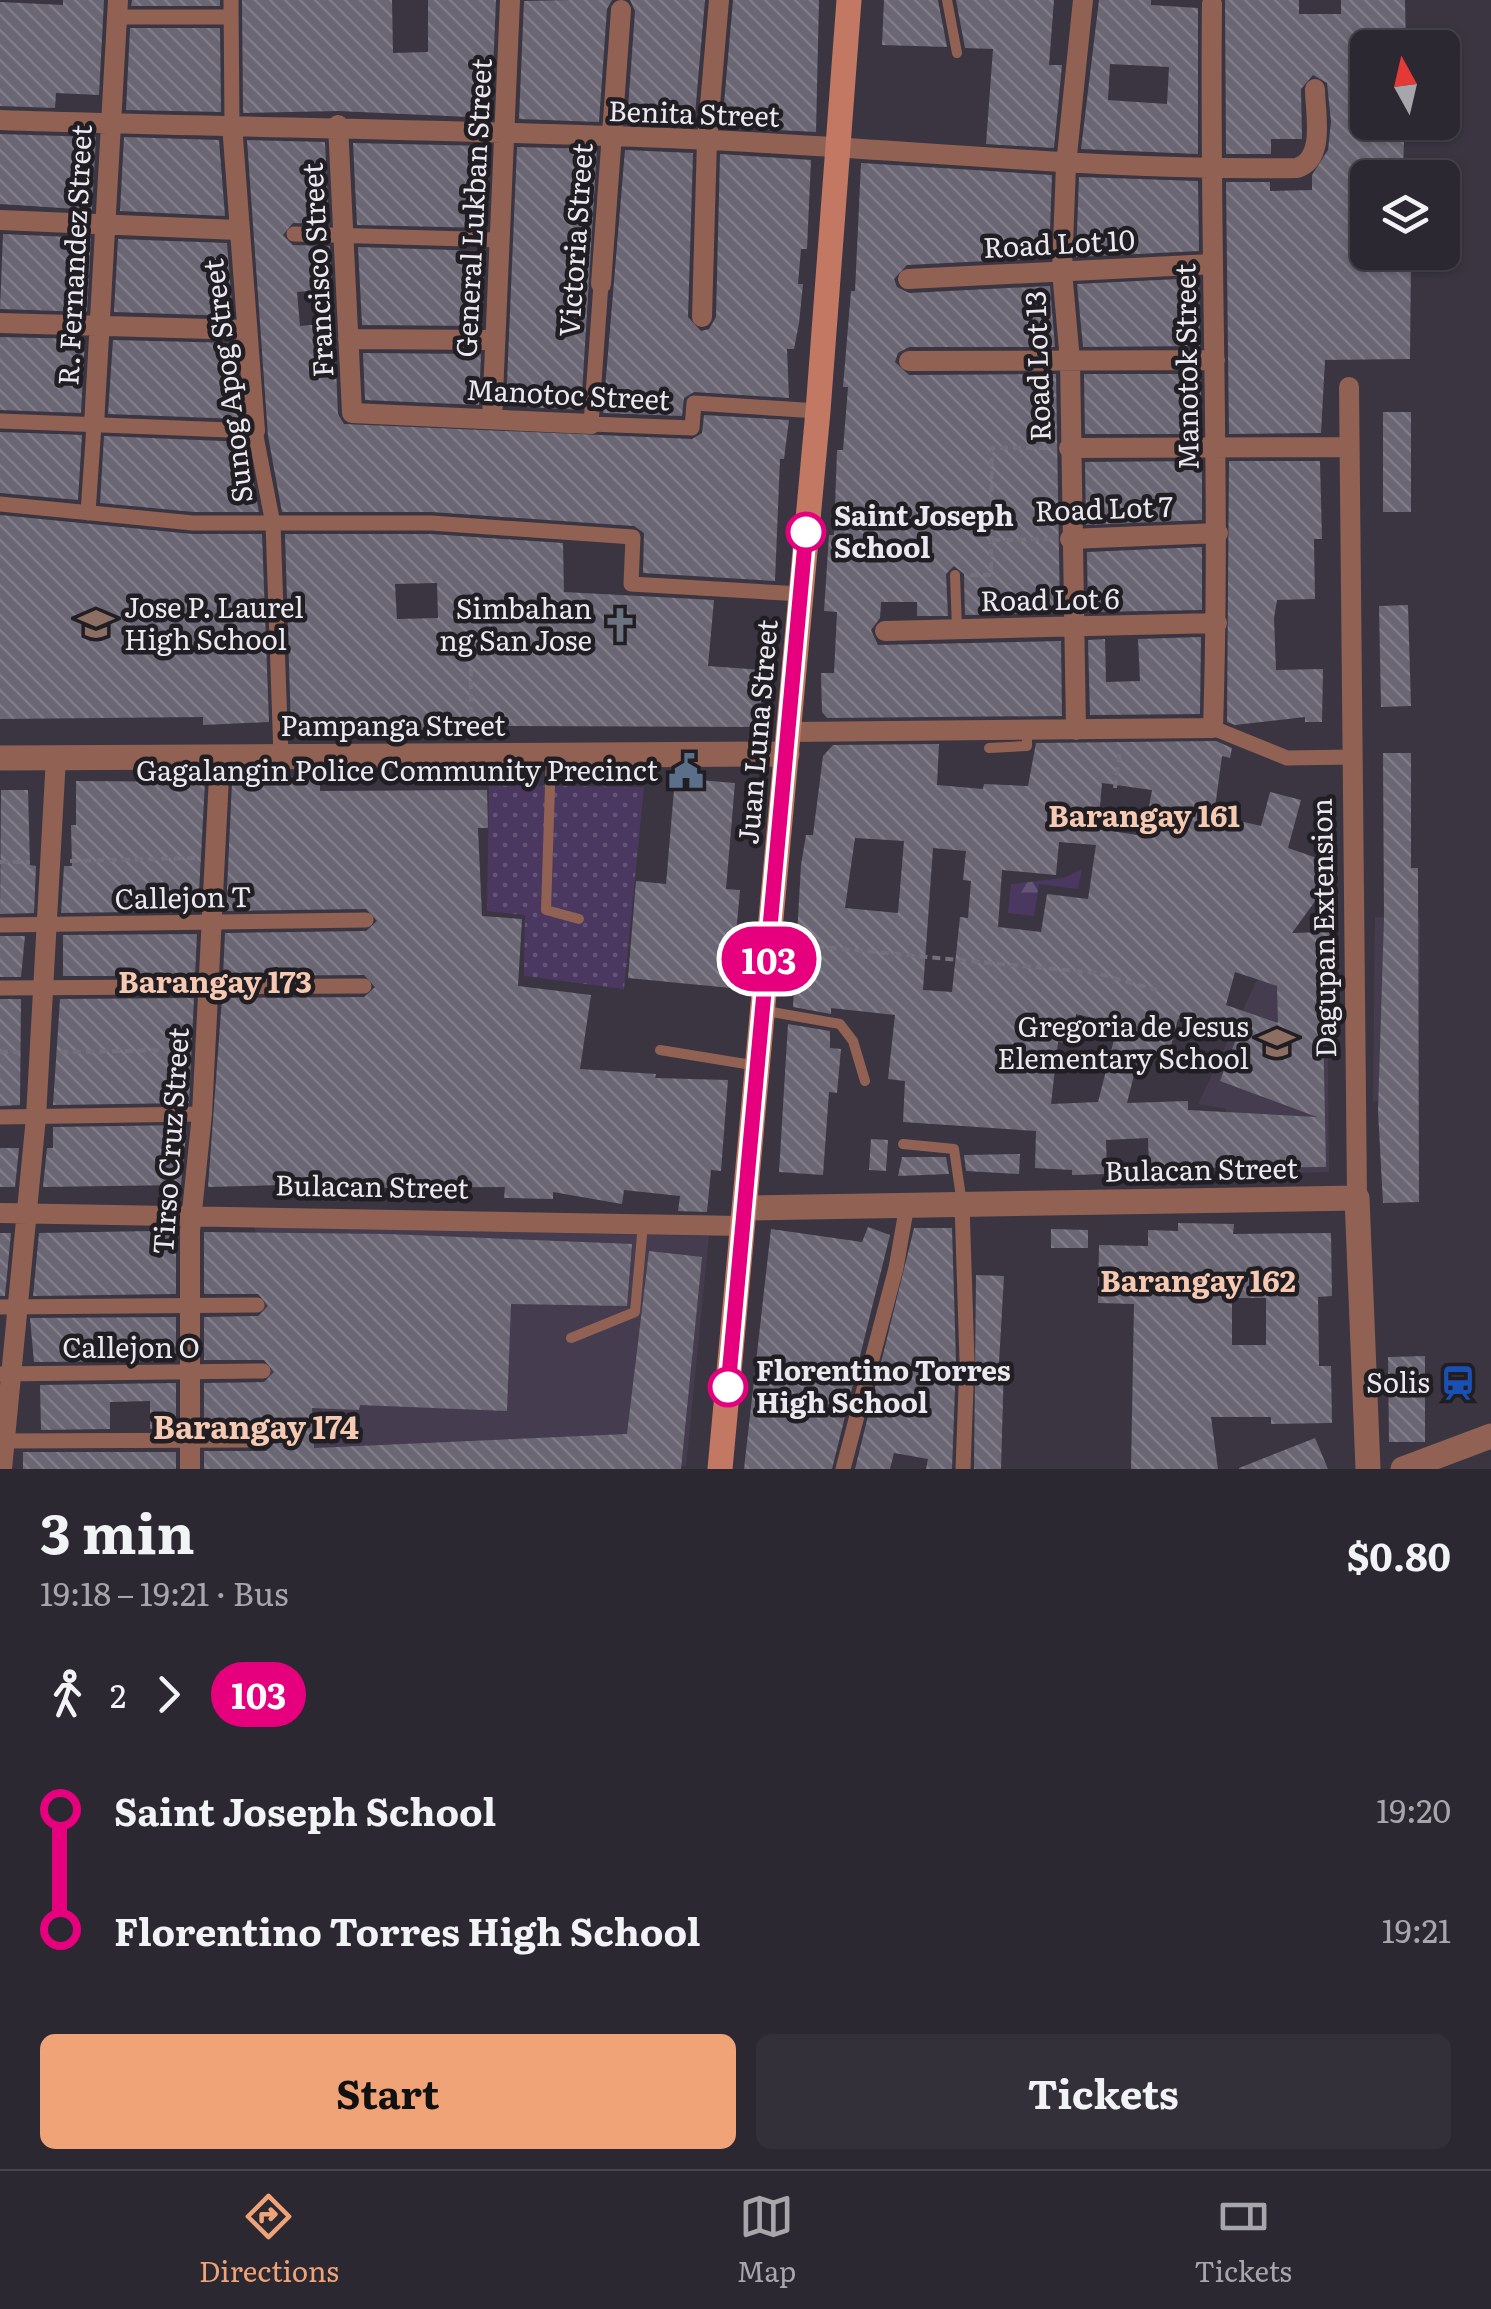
<!DOCTYPE html>
<html lang="en">
<head>
<meta charset="utf-8">
<style>
  body { margin:0; font-family:Literata,serif; background:#343039; color:#f1f3f6; height:100vh; display:flex; flex-direction:column; font-size:38px; white-space:nowrap }
  * { box-sizing:border-box; margin:0 }
  p { font-size:32px; color:#a6a6ab }
  .icon { flex:none; width:55px; height:55px; fill:none; stroke:currentColor; stroke-width:2; stroke-linecap:round; stroke-linejoin:round }
  .map { position:relative; height:1469px; overflow:hidden }
  .panel { display:flex; flex-direction:column; background:#2c2831; flex:1 }
  .panel>* { flex:none }
  .badge { padding:0 20px; border-radius:32px; font-size:35px; line-height:65px }
  .needle { width:65px; rotate:352deg }
  .tools { position:absolute; left:1350px; top:30px; display:grid; gap:20px }
  .tools a { display:grid; place-items:center; width:110px; height:110px; border-radius:15px; background:#2c2831; box-shadow:0 2px 8px #0004,0 0 0 2px #48444d; font-size:50px }
  .map>.badge { position:absolute; translate:-50% -50%; box-shadow:0 0 0 5px #fff }
  .legs { display:flex; align-items:center; gap:15px; height:110px; padding:0 40px; font-size:32px }
  .legs p { margin-inline-start:auto }
  .headline { display:flex; align-items:center; justify-content:space-between; height:170px; padding:0 40px }
  h1 { font-size:55px; font-weight:700; line-height:75px }
  .cta { display:flex; gap:20px; margin-top:auto; padding:20px 40px }
  .cta a { flex:1; height:115px; border-radius:15px; background:#efa377; color:#111; font-size:40px; font-weight:700; line-height:115px; text-align:center }
  .cta a+a { background:#343039; color:#f1f3f6 }
  ul { padding:0 40px; list-style:none }
  li { display:flex; align-items:center; gap:35px; height:120px; font-size:38px }
  li i { display:grid; place-items:center; width:15px; height:100%; margin:0 12px; background:currentColor }
  li i::after { content:''; width:25px; height:25px; margin:-12px; border:8px solid; border-radius:50%; background:#2c2831 }
  li p { margin-inline-start:auto }
  li:first-child i { background:linear-gradient(#0000 50%,currentColor 0) }
  li:last-child i { background:linear-gradient(currentColor 50%,#0000 0) }
  .tab-bar { display:flex; justify-content:space-around; align-items:center; height:140px; border-top:2px solid #48444d; background:#2c2831; font-size:28px; color:#a6a6ab }
  .tab-bar a { display:grid; justify-items:center; gap:5px }
  .tab-bar .current { color:#efa377 }
  .map>svg:first-child { display:block }
</style>
</head>
<body>
<div class="map">
<svg width="1491" height="1469" viewBox="0 0 1491 1469">
  <defs>
    <pattern id="grass-dots" width="8" height="8" patternUnits="userSpaceOnUse" patternTransform="scale(2.5)"><rect width="8" height="8" fill="#4a3861"/><path d="M2 2h.1M6 6h.1" fill="none" stroke="#645578" stroke-width="1.8" stroke-linecap="round"/></pattern>
    <pattern id="forest-firs" width="22" height="20" patternUnits="userSpaceOnUse" patternTransform="scale(2.5)"><rect width="22" height="20" fill="#4a3861"/><path d="M5 1l3.5 6h-7zM16 11l3.5 6h-7z" fill="#645578"/></pattern>
    <pattern id="building-back-hatch" width="6" height="6" patternUnits="userSpaceOnUse" patternTransform="scale(2.5)"><rect width="6" height="6" fill="#6b6674"/><path d="M-1 5l2 2M0 0l6 6M5-1l2 2" fill="none" stroke="#807c88"/></pattern>
  </defs>
  <rect width="100%" height="100%" fill="#3a3541"/>
  <path fill="#453d4f" d="M1375 917 1420 918 1418 1101H1373Z
    M1268 974 1327 977 1329 1172 1228 1175 1226 1109 1198 1104 1256 982Z
    M255 1227 709 1236 686 1466 274 1469Z"/>
  <path fill="url(#grass-dots)" d="M489 785 644 787 624 989 524 976 525 915 487 911Z"/>
  <path fill="url(#forest-firs)" d="M1082 869 1078 889 1039 884 1034 916 1008 913 1011 884 1064 878Z"/>
  <path fill="url(#building-back-hatch)" fill-rule="evenodd" d="M63 0H104L99 95 56 93 55 108 0 106V2L63 5Z
    M132 0H220V6H131Z
    M242 0H392L393 53 428 52V0H496L491 118 338 111 243 113Z
    M571 0H612L607 9 599 122 519 119 524 1Z
    M630 0H705L694 126 627 123 635 11Z
    M733 0H819L816 132 722 127Z
    M884 0H938L947 47 882 45Z
    M956 0H1054L1049 65H1062L1054 148 986 144 993 49 965 48Z
    M1099 0H1151V5L1198 8V154L1081 149ZM1110 64 1169 67 1167 104 1108 100Z
    M1225 0H1299V14H1341V0H1405L1406 48H1368V122H1404V139L1403 175 1367 176 1368 252H1411L1410 359 1325 360 1321 433 1229 434 1226 182H1270V191L1312 190V175L1328 150 1331 122 1327 83 1313 75 1301 89 1302 139H1271V154H1226Z
    M130 28H220L221 112 126 110Z
    M0 134 96 137 92 210 0 204Z
    M124 137 219 140 225 216 120 211Z
    M247 140 325 142 329 224 293 223 283 235 293 245 330 246 332 289 297 292 300 326 334 323 338 414 344 424 692 439 702 433 704 415 789 420 784 459H780L775 581 643 573 644 533 634 526 432 512H282L268 436Z
    M353 143 490 146 486 228 357 225Z
    M517 147 597 149 581 410 506 406Z
    M625 150 693 153 688 317 701 331 709 329 716 317 720 154 811 160 807 249H801L798 284H803L799 323 794 349H787L789 398 694 392 684 398 682 416 603 413Z
    M861 163 1052 175 1049 258 907 265 894 279 897 287 909 293 1050 286 1055 347H909L898 353 895 362 909 375 1056 374 1060 613 965 615 964 574 954 566 946 574 948 616H917V602H881L880 618 871 630 878 645 1061 641 1062 716 827 718 822 712 821 673H834L837 612 824 611 829 535H834L837 450H843L848 387H843L851 291H855Z
    M1079 177 1198 181 1199 251 1076 257Z
    M3 234 91 238 87 312 0 309Z
    M118 239 227 243 233 316 114 312Z
    M358 247 485 251 482 326 362 325Z
    M1199 278 1200 346 1083 347 1077 284Z
    M0 337 85 339 81 413 0 410Z
    M113 340 235 343 240 419 108 414Z
    M363 353 481 354 479 405 365 400Z
    M1084 374H1201V434H1085Z
    M1383 412H1411V512H1383Z
    M0 432 82 435 78 500 0 493Z
    M104 436 246 442 259 512H194L100 503Z
    M1202 461V520L1086 525 1085 462Z
    M1229 461H1320L1322 539H1314L1315 599 1277 600 1274 618 1276 670 1323 669 1322 722H1305V717L1235 725 1227 722Z
    M0 515 192 534H262L269 722 203 725V717L0 719Z
    M285 534H431L563 543 564 592 714 600 708 666 763 670 759 727 499 726 338 734 337 728 291 730ZM437 583 438 618 397 619 395 584Z
    M1202 547V610L1088 612 1087 552Z
    M1408 605 1411 706 1381 707 1379 606Z
    M1201 637 1200 714 1090 715 1088 640 1105 639 1106 682 1140 681 1138 639Z
    M1216 741 1232 748 1230 758 1222 756 1214 815 1261 826 1270 792 1301 800 1288 848 1317 858 1321 893 1292 933 1330 932V973H1322L1326 1167 1149 1168 1148 1138 1106 1140 1107 1174 1072 1175V1170L1035 1168 1036 1131 903 1122 905 1081 888 1079 895 1015 831 1008V1014L793 1007 801 865 806 835H813L823 756 833 745 939 744 937 785 983 789 984 784 1028 786 1036 743ZM1102 783 1152 790 1144 836 1098 829ZM855 838 904 841 898 913 845 908ZM1059 842 1096 845 1088 899 1047 894 1041 932 998 927 1002 870 1056 875ZM933 848 966 851 963 880 971 881 968 918 960 917 952 992 923 990ZM1235 972 1277 986 1278 1023 1226 1005ZM1076 1014 1118 1024 1098 1102 1051 1104 1058 1042 1073 1043ZM1178 1019 1238 1034 1220 1081 1317 1117 1188 1110V1101L1127 1103 1140 1051 1168 1058Z
    M1383 753H1411V868H1418L1419 1202 1383 1203 1378 1111 1384 919Z
    M265 774 320 779V791L487 790 488 828H478L482 916 522 919 518 986 591 995 580 1069 656 1074 655 1078 728 1080 721 1171 711 1170 707 1212 678 1211 680 1196 624 1190 622 1204 553 1192V1199L504 1198 505 1187 360 1188V1183L208 1187 222 998 364 997 375 987 364 975 223 976 225 933 366 931 377 921 366 909 226 911 232 782 265 781Z
    M675 778 735 783 726 889 740 890 731 988 628 978 636 881 666 884Z
    M76 781 205 782 198 911 61 913 64 866H72L71 825H76Z
    M1 790H28L30 865 36 866 34 913 0 914Z
    M197 934 195 976H63V935Z
    M0 936H25L21 977H0Z
    M194 998 189 1103 53 1105 60 999Z
    M0 999H21L20 1105 0 1106Z
    M788 1024 830 1031V1048L841 1049 837 1093 829 1092 823 1175 779 1172Z
    M187 1125 181 1185 43 1187 47 1148H53V1127Z
    M871 1139 888 1140 886 1171 869 1170Z
    M0 1148H19L15 1187H0Z
    M1020 1154 1019 1174 966 1171 964 1155Z
    M902 1157H946L949 1174 898 1176Z
    M1178 1223 1234 1224 1233 1234 1331 1233 1332 1296 1318 1297 1319 1366H1331L1332 1423 1271 1424V1417H1211L1218 1469H1131L1134 1304 1098 1303 1099 1245 1148 1246V1230L1178 1231ZM1232 1298H1266V1345H1232Z
    M868 1227 890 1235 832 1469H744L771 1229 862 1242Z
    M914 1228H952L956 1361 952 1469H926L928 1459 894 1453 890 1469H855Z
    M1051 1229 1088 1230V1248H1051Z
    M152 1231H176V1294L33 1296 39 1233Z
    M204 1232 387 1234 632 1244 627 1306 511 1304 507 1411 360 1405 359 1410 312 1408 314 1448 627 1434 649 1251 702 1257 681 1469H204V1451H266L276 1441 266 1429H204V1383L264 1382 274 1372 264 1360H204V1317L258 1316 268 1306 258 1294H204Z
    M0 1233H11L5 1296H0Z
    M976 1275 1004 1276 999 1363 1004 1364 1001 1469H974Z
    M176 1317V1361L34 1362 30 1318Z
    M1425 1356V1442H1389L1388 1357Z
    M176 1383V1429H150V1401L110 1402V1429L41 1430 40 1385Z
    M1315 1438 1328 1469H1239V1468Z
    M23 1452H176V1469H23Z"/>
  <g fill="none" stroke-linecap="round" stroke-linejoin="round">
    <path stroke="#75717c" stroke-width="4" stroke-dasharray="8 5" stroke-linecap="butt" d="M992 540 1050 539
      M970 575H991L992 448H1048
      M471 655V730
      M1115 788 1120 749
      M70 861 195 858
      M0 862H30
      M790 944 1096 973 1157 990
      M0 1052H20
      M60 1052 185 1050"/>
    <path stroke="#916254" stroke-width="10" d="M947 0 957 53
      M955 575 957 629
      M989 748 1027 746V731
      M551 756 546 910 579 919
      M766 1011 840 1024 853 1041 865 1081
      M660 1050 758 1066
      M903 1144 954 1149 962 1204
      M571 1338 635 1312 643 1224"/>
    <path stroke="#916254" stroke-width="15" d="M231 0 232 124
      M117 17H231
      M294 234 500 240
      M601 284 591 424 692 428 694 403 818 411
      M0 421 255 431 273 524 281 756
      M0 504 193 523H431L633 537 631 584 801 594
      M88 513 94 425
      M1213 728 1287 758 1352 757
      M0 925 366 920
      M0 988 364 986
      M0 1117 202 1114
      M962 1204 967 1361 963 1469
      M0 1307 257 1305
      M0 1374 263 1371
      M0 1441 265 1440
      M843 1469 896 1268 907 1205"/>
    <path stroke="#916254" stroke-width="20" d="M0 120C236 128 473 129 709 140 906 149 1100 171 1297 168 1326 159 1315 113 1315 89
      M232 124 255 431
      M338 125 352 413 591 424
      M0 220 238 230
      M908 279 1213 264
      M601 284 621 10
      M702 317 707 140 719 0
      M0 323 247 330
      M348 339 494 340
      M909 361 1215 360
      M1349 387 1357 1198
      M492 418 510 0
      M94 425 118 0
      M1069 448 1349 447
      M1070 539 1218 533
      M885 631 1217 623
      M1076 730 1070 361 1062 271 1066 165 1083 0
      M789 732 1213 728C1221 487 1209 246 1212 4
      M0 1213 742 1226
      M2 1469 36 1117 56 757
      M190 1469V1231L202 1114 220 756"/>
    <path stroke="#916254" stroke-width="25" d="M0 758 787 754
      M745 1208 1357 1198 1368 1469
      M1403 1469 1491 1436"/>
    <path stroke="#c27862" stroke-width="25" d="M720 1469 818 411 849 0"/>
  </g>
  <g fill="none" stroke-linecap="round" stroke-linejoin="round">
    <defs>
      <path id="line-1" d="M728 1387 806 532"/>
    </defs>
    <use href="#line-1" stroke="#fff" stroke-width="22"/>
    <use href="#line-1" stroke="#e6007e" stroke-width="15"/>
  </g>
  <defs>
    <symbol id="school-bare" viewBox="-9 -9 18 18"><path d="M0-5L7-2L0 1L-7-2ZM-4 1L0 2.5L4 1V4Q0 6-4 4Z" fill="#8d6e63" stroke="#201e23" stroke-width="2.5" paint-order="stroke"/></symbol>
    <symbol id="church-bare" viewBox="-9 -9 18 18"><path d="M-1.2-6h2.4v3.5h3.3v2.4h-3.3V6h-2.4V-.1h-3.3v-2.4h3.3Z" fill="#6b7280" stroke="#201e23" stroke-width="2.5" paint-order="stroke"/></symbol>
    <symbol id="civic-bare" viewBox="-9 -9 18 18"><path d="M-.6-6.5H3V-4.5H.6V-3L4-1V1h2V6H-6V1h2V-1L-.6-3ZM-1.2 2.5V6h2.4V2.5Z" fill="#5c6f8a" stroke="#201e23" stroke-width="2.5" paint-order="stroke"/></symbol>
    <symbol id="station-bare" viewBox="-9 -9 18 18"><path d="M-3-6H3Q5-6 5-4V2Q5 4 3 4L4.5 6H3L1.5 4h-3L-3 6H-4.5L-3 4Q-5 4-5 2V-4Q-5-6-3-6ZM-3.5-4v3h7v-3ZM-3.5 1v1.5H-2V1ZM2 1v1.5H3.5V1Z" fill="#1a4fb4" stroke="#201e23" stroke-width="2.5" paint-order="stroke"/></symbol>
  </defs>
  <g fill-rule="evenodd">
    <use href="#school-bare" x="71" y="599" width="50" height="50"/>
    <use href="#church-bare" x="595" y="600" width="50" height="50"/>
    <use href="#civic-bare" x="661" y="746" width="50" height="50"/>
    <use href="#school-bare" x="1252" y="1018" width="50" height="50"/>
    <use href="#station-bare" x="1433" y="1358" width="50" height="50"/>
  </g>
  <g fill="#fff" stroke="#e6007e" stroke-width="5">
    <circle cx="806" cy="532" r="18"/>
    <circle cx="728" cy="1387" r="18"/>
  </g>
  <g text-anchor="middle" stroke-width="9" stroke-linejoin="round" paint-order="stroke">
    <g font-size="28" fill="#ebe8f0" stroke="#201e23">
      <text transform="translate(694 114) rotate(2)" y="10">Benita Street</text>
      <text transform="translate(474 208) rotate(-87)" y="10">General Lukban Street</text>
      <text transform="translate(576 240) rotate(-86)" y="10">Victoria Street</text>
      <text transform="translate(1059 244) rotate(-3)" y="10">Road Lot 10</text>
      <text transform="translate(75 255) rotate(-87)" y="10">R. Fernandez Street</text>
      <text transform="translate(318 270) rotate(-93)" y="10">Francisco Street</text>
      <text transform="translate(1038 366) rotate(-92)" y="10">Road Lot 13</text>
      <text transform="translate(1187 367) rotate(-91)" y="10">Manotok Street</text>
      <text transform="translate(228 381) rotate(-97)" y="10">Sunog Apog Street</text>
      <text transform="translate(568 395) rotate(3)" y="10">Manotoc Street</text>
      <text transform="translate(1104 509) rotate(-2)" y="10">Road Lot 7</text>
      <text transform="translate(1050 600) rotate(-1)" y="10">Road Lot 6</text>
      <text x="393" y="736">Pampanga Street</text>
      <text transform="translate(758 732) rotate(-85)" y="10">Juan Luna Street</text>
      <text transform="translate(183 898) rotate(-1)" y="10">Callejon T</text>
      <text transform="translate(1324 928) rotate(-91)" y="10">Dagupan Extension</text>
      <text transform="translate(171 1141) rotate(-86)" y="10">Tirso Cruz Street</text>
      <text transform="translate(1201 1170) rotate(-1)" y="10">Bulacan Street</text>
      <text transform="translate(372 1187) rotate(1)" y="10">Bulacan Street</text>
      <text x="131" y="1358">Callejon O</text>
    </g>
    <g font-size="28" font-weight="bold" fill="#ebe8f0" stroke="#201e23" text-anchor="start">
      <text x="834" y="526">Saint Joseph<tspan x="834" dy="32">School</tspan></text>
      <text x="756" y="1381">Florentino Torres<tspan x="756" dy="32">High School</tspan></text>
    </g>
    <g font-size="28" fill="#ebe8f0" stroke="#201e23" text-anchor="end">
      <text x="124" y="618" text-anchor="start">Jose P. Laurel<tspan x="124" dy="32">High School</tspan></text>
      <text x="592" y="619">Simbahan<tspan x="592" dy="32">ng San Jose</tspan></text>
      <text x="658" y="781">Gagalangin Police Community Precinct</text>
      <text x="1249" y="1037">Gregoria de Jesus<tspan x="1249" dy="32">Elementary School</tspan></text>
      <text x="1430" y="1393">Solis</text>
    </g>
    <g font-size="30" font-weight="bold" fill="#f6cab2" stroke="#201e23">
      <text x="1144" y="827">Barangay 161</text>
      <text x="215" y="993">Barangay 173</text>
      <text x="1198" y="1292">Barangay 162</text>
    </g>
    <g font-size="32" font-weight="bold" fill="#f6cab2" stroke="#201e23">
      <text x="256" y="1439">Barangay 174</text>
    </g>
  </g>
</svg>
<div class="tools">
<a><svg class="needle" viewBox="-14 -14 28 28"><path d="M0-13l5 13h-10z" fill="#e53935"/><path d="M0 13l5-13h-10z" fill="#a6a6ab"/></svg></a>
<a><svg class="icon" aria-label="layers" viewBox="0 0 24 24"><path d="M12 4l9 5-9 5-9-5zM3 14l9 5 9-5"/></svg></a>
</div>
<b class="badge" style="left:769px;top:959px;background:#e6007e;color:#fff">103</b>
</div>
<section class="panel">
<div class="headline"><div><h1>3 min</h1><p>19:18 – 19:21 · Bus</p></div><b>$0.80</b></div>
<div class="legs"><svg class="icon" aria-label="walk" viewBox="0 0 24 24"><circle cx="13" cy="4" r="2"/><path d="M13 8l-2 6 4 7M11 14l-3 7M7 12l3-4h3l4 4"/></svg>2<svg class="icon" aria-label="forward" viewBox="0 0 24 24"><path d="M9 5l7 7-7 7"/></svg><b class="badge" style="background:#e6007e;color:#fff">103</b></div>
<ul>
<li><i style="color:#e6007e"></i><b>Saint Joseph School</b><p>19:20</p></li>
<li><i style="color:#e6007e"></i><b>Florentino Torres High School</b><p>19:21</p></li>
</ul>
<div class="cta"><a>Start</a><a>Tickets</a></div>
</section>
<nav class="tab-bar">
<a class="current"><svg class="icon" aria-label="directions" viewBox="0 0 24 24"><path d="M12 3l9 9-9 9-9-9zM9 14v-3h6M13 9l2 2-2 2"/></svg>Directions</a>
<a><svg class="icon" aria-label="map" viewBox="0 0 24 24"><path d="M3 6l6-2 6 2 6-2v14l-6 2-6-2-6 2zM9 4v14M15 6v14"/></svg>Map</a>
<a><svg class="icon" aria-label="tickets" viewBox="0 0 24 24"><path d="M3 7h18v10H3zM15 7v10"/></svg>Tickets</a>
</nav>
</body>
</html>
